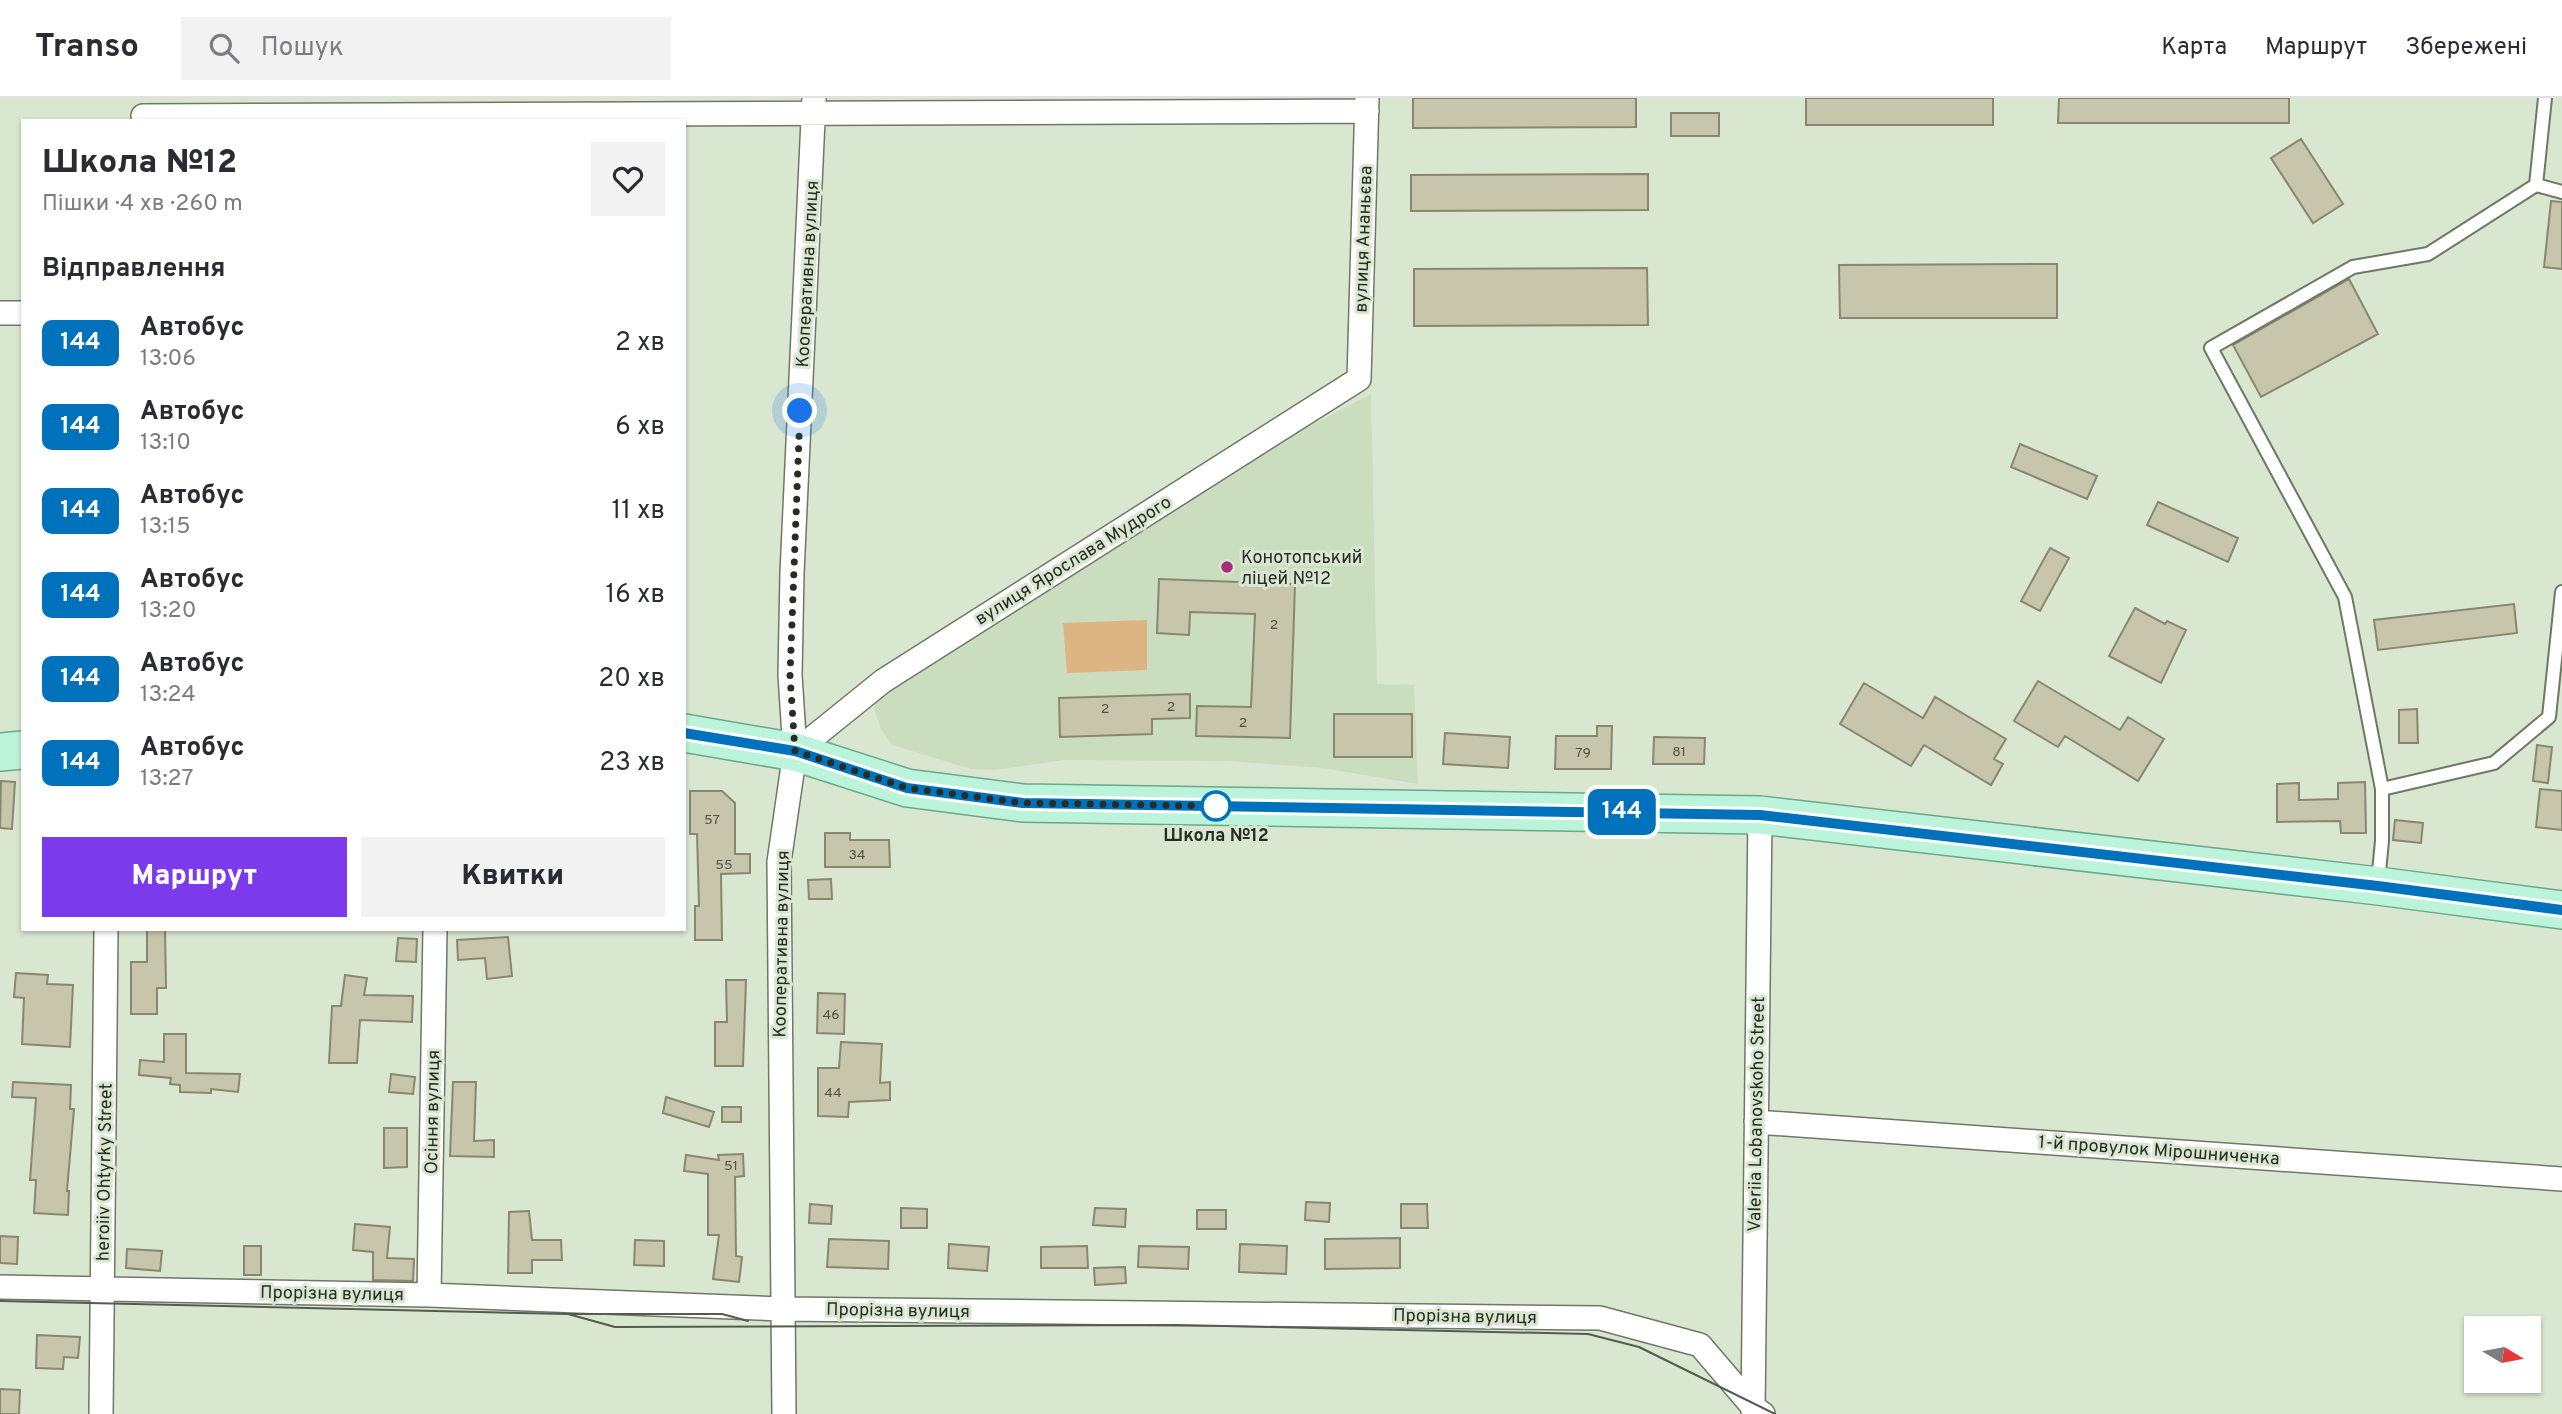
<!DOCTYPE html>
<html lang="uk">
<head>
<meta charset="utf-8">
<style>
  body { margin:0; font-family:Overpass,sans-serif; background:#f2f2f3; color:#2b2b33; height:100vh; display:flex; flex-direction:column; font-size:26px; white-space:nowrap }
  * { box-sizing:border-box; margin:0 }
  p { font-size:23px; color:#7c7c81 }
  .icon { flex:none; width:38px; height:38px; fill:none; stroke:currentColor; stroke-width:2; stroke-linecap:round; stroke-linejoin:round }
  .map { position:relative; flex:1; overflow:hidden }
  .side { position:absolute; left:21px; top:21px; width:665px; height:812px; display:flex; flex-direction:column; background:#fff; border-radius:0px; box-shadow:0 2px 5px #0004 }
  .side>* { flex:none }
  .badge { padding:0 14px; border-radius:10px; font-size:24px; line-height:46px }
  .needle { width:46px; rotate:100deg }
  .controls { position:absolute; left:2464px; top:1218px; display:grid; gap:14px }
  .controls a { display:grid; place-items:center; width:77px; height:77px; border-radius:0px; background:#fff; box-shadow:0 2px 5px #0004; font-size:35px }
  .you { position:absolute; width:35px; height:35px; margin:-18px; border:5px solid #fff; border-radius:50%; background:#1a73e8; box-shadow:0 0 0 10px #1a73e833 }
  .map>.badge { position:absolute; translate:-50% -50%; box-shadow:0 0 0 4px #fff }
  h2 { padding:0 21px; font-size:26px; line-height:63px }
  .round { display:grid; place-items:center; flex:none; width:74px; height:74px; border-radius:0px; background:#f2f2f3 }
  .headline { display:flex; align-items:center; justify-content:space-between; height:119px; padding:0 21px }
  h1 { font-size:33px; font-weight:800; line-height:52px }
  .primary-button { display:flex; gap:14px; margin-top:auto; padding:14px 21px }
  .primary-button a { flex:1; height:80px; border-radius:0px; background:#7c3aed; color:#fff; font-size:28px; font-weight:800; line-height:80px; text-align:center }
  .primary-button a+a { background:#f2f2f3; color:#2b2b33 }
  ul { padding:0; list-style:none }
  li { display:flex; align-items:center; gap:21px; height:84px; padding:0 21px }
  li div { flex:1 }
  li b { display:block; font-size:26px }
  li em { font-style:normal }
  li .badge { min-width:77px; font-weight:700; text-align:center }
  header { display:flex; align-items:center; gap:42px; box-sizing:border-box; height:98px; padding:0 35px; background:#fff; border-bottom:2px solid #e1e1e2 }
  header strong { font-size:33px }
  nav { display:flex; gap:38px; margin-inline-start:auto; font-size:24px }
  .search { width:490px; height:63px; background:#f2f2f3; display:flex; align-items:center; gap:18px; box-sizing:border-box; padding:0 24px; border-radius:0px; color:#7c7c81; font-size:26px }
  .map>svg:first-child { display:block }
</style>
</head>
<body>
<header>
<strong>Transo</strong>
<div class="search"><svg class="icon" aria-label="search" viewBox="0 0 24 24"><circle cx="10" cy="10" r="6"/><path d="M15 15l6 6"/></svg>Пошук</div>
<nav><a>Карта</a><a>Маршрут</a><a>Збережені</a></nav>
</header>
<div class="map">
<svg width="2562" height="1316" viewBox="0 0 2562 1316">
  <rect width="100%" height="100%" fill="#d9e7d0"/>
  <path fill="#cbddbf" d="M1371 296 1377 586 1414 587 1418 686 1323 670 1227 663 1064 662 995 672 971 671 892 647 881 631 874 611 876 601 1132 436 1306 330Z"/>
  <path fill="#dcb582" d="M1147 522V572L1067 575 1063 525Z"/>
  <path fill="#c7c5ac" stroke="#88876f" stroke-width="2" d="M1413 0H1636V29L1413 30Z
    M1806 0H1993V27H1806Z
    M2059 0H2289V25H2058Z
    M1671 15H1719V38H1671Z
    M2301 41 2343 106 2313 125 2271 60Z
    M1648 76V112L1411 113V77Z
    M2551 103 2562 104V171L2544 169Z
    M2057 166V220H1840L1839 167Z
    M1647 170 1648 227 1414 228V171Z
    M2349 181 2378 236 2261 299 2233 247Z
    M2020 346 2097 378 2087 401 2011 369Z
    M2158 404 2238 440 2228 464 2147 427Z
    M2050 450 2069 460 2040 513 2021 503Z
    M1159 481 1295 486 1290 640 1196 638 1197 608 1251 609 1255 516 1190 514 1189 537 1157 535Z
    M2514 506 2517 535 2378 552 2374 522Z
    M2135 510 2165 526 2167 523 2186 532 2161 585 2109 558Z
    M2038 583 2120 632 2128 619 2164 641 2138 683 2065 638 2058 649 2014 623Z
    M1864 585 1923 620 1935 599 2006 641 1994 661 2003 666 1991 687 1924 647 1911 668 1840 626Z
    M1190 596V620L1152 621V636L1060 639 1059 600Z
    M2417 611 2418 645H2399V612Z
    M1334 616H1412V659H1334Z
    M1597 628H1612L1611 671H1555L1556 638H1597Z
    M1445 635 1510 639 1508 670 1443 666Z
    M1654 639 1705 640 1704 666H1653Z
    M2537 647 2552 649 2548 685 2533 683Z
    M1 683 15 684 12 731 0 730Z
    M2365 684 2366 735H2341L2340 723 2277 724V686L2299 685V702L2338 701V685Z
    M2540 691 2562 693V732L2536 729Z
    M690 693H722L735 705V756H750V775L721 776 722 842H695V808H699L697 736H690Z
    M2395 722 2423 725 2421 745 2393 742Z
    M825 735H850V742H889L890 769H825Z
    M831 781 832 801H809L808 782Z
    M147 831H165L166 890H157V916H131V864H147Z
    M508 839 512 878 487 881 485 860 458 862 457 842Z
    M398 840 417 841 416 864 396 863Z
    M16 875 48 877 47 886 73 887 70 949 22 946 24 900 14 899Z
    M345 877 367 880 364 897 413 898 412 924 360 922 357 965H329L332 908H341Z
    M726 882H746L743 968H715V924H727Z
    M818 895 845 896 844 936 817 935Z
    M164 936H186V975L240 976 238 994 211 991V995L180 994V987L170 986 171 980 139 977 140 962 164 964Z
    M841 944 882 946 880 985 890 984V1002L849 1004 848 1019 818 1018V970H839Z
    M391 976 415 979 413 996 389 994Z
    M13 984 71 987 70 1011H74L67 1093H69L68 1117 34 1115 36 1082H30L36 1000 12 999Z
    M453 984H476L474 1043 494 1042V1059L450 1058Z
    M666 999 714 1014 709 1029 663 1015Z
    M722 1009H741V1024H722Z
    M384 1030H407V1069L384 1070Z
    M743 1056 744 1078 735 1079 736 1158 742 1159 739 1184 713 1181 719 1137H708V1076L684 1073 686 1057 719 1062 718 1057Z
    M1306 1104 1330 1105 1329 1124 1305 1122Z
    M810 1106 832 1108 831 1126 809 1125Z
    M1401 1106H1427L1428 1130H1401Z
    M901 1110 927 1111V1130H901Z
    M1095 1110 1126 1111 1125 1129 1093 1127Z
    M1197 1112H1226V1131H1197Z
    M529 1113 532 1142H561L562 1162H532V1175H508L509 1114Z
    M355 1126 390 1129 387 1160 414 1161 413 1183 373 1182V1154L353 1152Z
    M0 1138 18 1139 17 1166 0 1165Z
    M1400 1140V1170L1325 1171V1141Z
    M829 1141 889 1143 888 1171 827 1169Z
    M635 1142 664 1143V1168L634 1167Z
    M949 1146 989 1149 987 1173 948 1170Z
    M1240 1146 1287 1148 1286 1176 1239 1174Z
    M244 1148H261V1177H244Z
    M1087 1148 1088 1170H1041V1149Z
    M1139 1148 1189 1149 1188 1171 1138 1169Z
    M127 1151 162 1153 160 1173 126 1170Z
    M1125 1169 1126 1185 1095 1187 1094 1170Z
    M37 1237 80 1239 78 1260 64 1259 63 1271 36 1270Z
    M0 1291 20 1292 19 1316H0Z"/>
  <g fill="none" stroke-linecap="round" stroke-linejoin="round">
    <defs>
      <path id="lane" d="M2536 87 2562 94
        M2382 691 2494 665 2549 619 2562 494
        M2378 784 2382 743V691L2345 499 2211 250 2353 169 2428 156 2536 87 2545 0"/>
      <path id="street" d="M143 18 1367 13
        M0 215H23
        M795 654 883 583 1359 281 1367 0
        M1756 1024 2562 1081
        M0 1189 429 1197 782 1211 1600 1220 1700 1247 1753 1309 1763 1316
        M429 1197 435 831
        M1753 1313 1760 717
        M101 1316 106 831
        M784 1316 779 764 795 654 790 577 792 475 814 0"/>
      <path id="primary" d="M684 635 795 654 907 690 1023 705 1760 717 2378 788 2562 812
        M0 654 23 652"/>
    </defs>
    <use href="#lane" stroke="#6c7965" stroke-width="16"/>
    <use href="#street" stroke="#6c7965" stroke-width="26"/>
    <use href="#primary" stroke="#6aa98a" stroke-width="40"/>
    <use href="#lane" stroke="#fff" stroke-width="12"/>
    <use href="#street" stroke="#fff" stroke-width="23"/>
    <use href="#primary" stroke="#bbf4da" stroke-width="37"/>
    <path stroke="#545b4f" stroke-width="2" d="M0 1203 568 1216H722L748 1223
      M568 1216 615 1229 1176 1227 1588 1236 1639 1249 1775 1316"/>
  </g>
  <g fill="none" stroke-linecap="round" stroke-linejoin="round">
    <defs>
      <path id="line" d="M684 635 795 653 907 690 1023 705 1760 717 2378 788 2562 812"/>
    </defs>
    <use href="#line" stroke="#fff" stroke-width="16"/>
    <use href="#line" stroke="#0072bc" stroke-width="10"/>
    <path stroke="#272c24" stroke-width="7" stroke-dasharray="0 12.6" d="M800 313 790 577 795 653 907 690 1023 705 1216 708"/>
  </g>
  <circle fill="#a92d80" stroke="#d9e7d0" stroke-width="2.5" cx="1227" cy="469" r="7"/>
  <circle fill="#fff" stroke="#0072bc" stroke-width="3.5" cx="1216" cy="708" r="14"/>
  <g text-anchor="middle" stroke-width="6" stroke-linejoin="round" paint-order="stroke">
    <g font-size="14" fill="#4f5246">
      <text x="1274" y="531">2</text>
      <text x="1171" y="613">2</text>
      <text x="1105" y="615">2</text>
      <text x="1243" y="629">2</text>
      <text x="1679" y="658">81</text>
      <text x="1583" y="659">79</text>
      <text x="712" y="726">57</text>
      <text x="857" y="761">34</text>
      <text x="724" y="771">55</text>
      <text x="831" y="921">46</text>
      <text x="833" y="999">44</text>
      <text x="731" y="1072">51</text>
    </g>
    <g font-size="18" fill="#272c24" stroke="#d9e7d0">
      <text transform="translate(1363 141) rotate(-88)" y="6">вулиця Ананьєва</text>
      <text transform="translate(807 176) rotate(-87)" y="6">Кооперативна вулиця</text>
      <text transform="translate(1073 462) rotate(-32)" y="6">вулиця Ярослава Мудрого</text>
      <text transform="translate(781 846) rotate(-89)" y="6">Кооперативна вулиця</text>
      <text transform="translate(432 1014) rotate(-89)" y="6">Осіння вулиця</text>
      <text transform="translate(1756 1016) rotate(-89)" y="6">Valeriia Lobanovskoho Street</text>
      <text transform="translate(2159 1052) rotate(4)" y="6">1-й провулок Мірошниченка</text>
      <text transform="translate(104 1074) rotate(-89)" y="6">heroiiv Ohtyrky Street</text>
      <text transform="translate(332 1195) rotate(1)" y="6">Прорізна вулиця</text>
      <text transform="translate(898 1212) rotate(1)" y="6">Прорізна вулиця</text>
      <text transform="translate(1465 1218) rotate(1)" y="6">Прорізна вулиця</text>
    </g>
    <g font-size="18" fill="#272c24" stroke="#d9e7d0" text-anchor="start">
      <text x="1241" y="465">Конотопський<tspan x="1241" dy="21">ліцей №12</tspan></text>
    </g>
    <g font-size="18" font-weight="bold" fill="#272c24" stroke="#d9e7d0">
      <text x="1216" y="743">Школа №12</text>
    </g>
  </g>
</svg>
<div class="controls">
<a><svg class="needle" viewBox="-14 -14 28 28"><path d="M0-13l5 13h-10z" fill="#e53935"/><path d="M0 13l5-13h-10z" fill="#7c7c81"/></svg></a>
</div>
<div class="you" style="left:800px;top:313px"></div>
<b class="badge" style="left:1622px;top:714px;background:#0072bc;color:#fff">144</b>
<section class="side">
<div class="headline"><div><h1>Школа №12</h1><p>Пішки · 4 хв · 260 m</p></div><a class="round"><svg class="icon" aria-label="heart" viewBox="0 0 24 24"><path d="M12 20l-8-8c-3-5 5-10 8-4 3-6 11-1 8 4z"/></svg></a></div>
<h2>Відправлення</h2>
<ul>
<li><span class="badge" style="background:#0072bc;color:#fff">144</span><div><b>Автобус</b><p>13:06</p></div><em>2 хв</em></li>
<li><span class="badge" style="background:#0072bc;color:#fff">144</span><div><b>Автобус</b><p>13:10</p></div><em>6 хв</em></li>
<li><span class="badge" style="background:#0072bc;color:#fff">144</span><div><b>Автобус</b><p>13:15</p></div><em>11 хв</em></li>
<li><span class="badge" style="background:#0072bc;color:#fff">144</span><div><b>Автобус</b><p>13:20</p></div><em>16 хв</em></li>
<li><span class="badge" style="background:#0072bc;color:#fff">144</span><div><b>Автобус</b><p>13:24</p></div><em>20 хв</em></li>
<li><span class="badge" style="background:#0072bc;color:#fff">144</span><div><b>Автобус</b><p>13:27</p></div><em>23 хв</em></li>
</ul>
<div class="primary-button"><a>Маршрут</a><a>Квитки</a></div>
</section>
</div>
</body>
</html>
